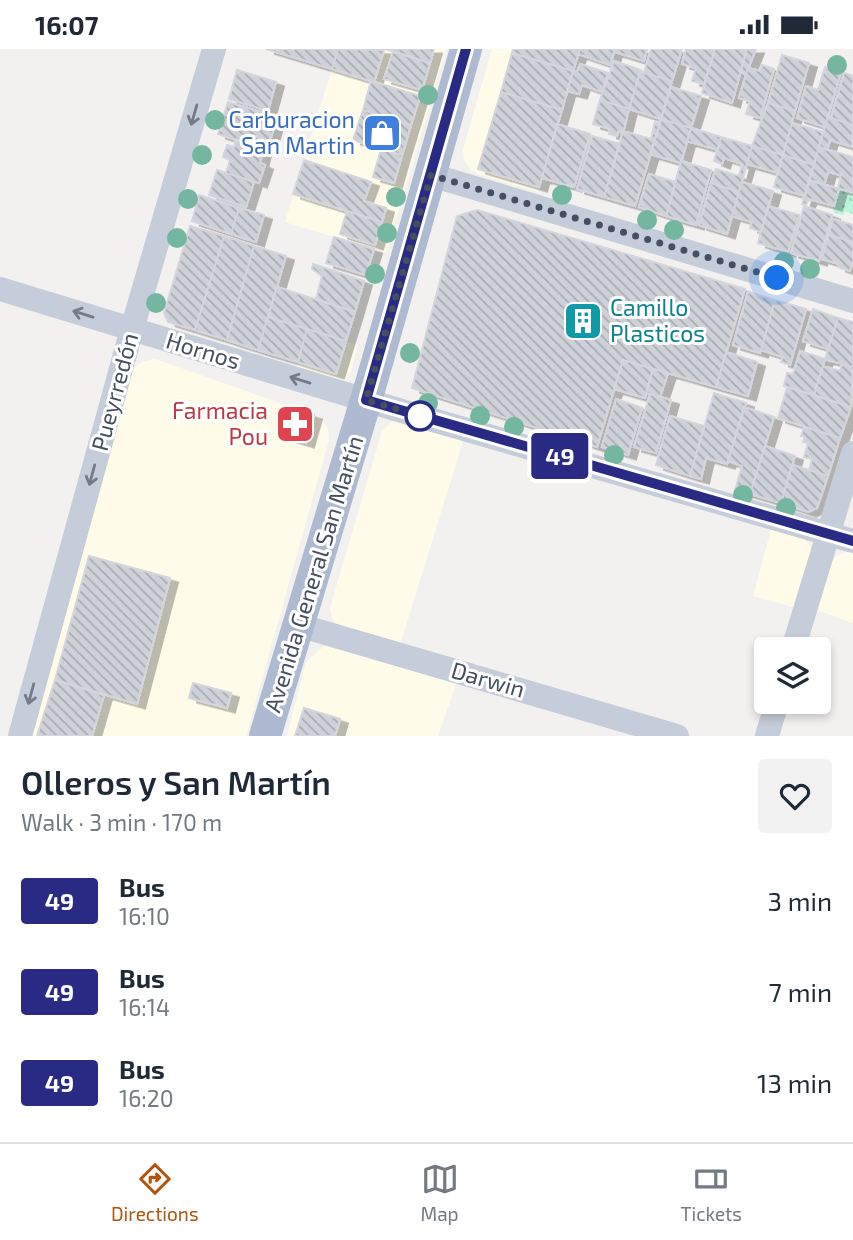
<!DOCTYPE html>
<html lang="en">
<head>
<meta charset="utf-8">
<style>
  body { margin:0; font-family:"Exo 2",sans-serif; background:#f2f2f3; color:#1f2937; height:100vh; display:flex; flex-direction:column; font-size:26px; white-space:nowrap }
  * { box-sizing:border-box; margin:0 }
  p { font-size:23px; color:#747a83 }
  .icon { flex:none; width:38px; height:38px; fill:none; stroke:currentColor; stroke-width:2; stroke-linecap:round; stroke-linejoin:round }
  .map { position:relative; height:687px; overflow:hidden }
  .drawer { display:flex; flex-direction:column; background:#fff; flex:1 }
  .drawer>* { flex:none }
  .badge { padding:0 14px; border-radius:5px; font-size:24px; line-height:46px }
  .controls { position:absolute; left:754px; top:588px; display:grid; gap:14px }
  .controls a { display:grid; place-items:center; width:77px; height:77px; border-radius:7px; background:#fff; box-shadow:0 4px 10px #0003; font-size:35px }
  .you { position:absolute; width:35px; height:35px; margin:-18px; border:5px solid #fff; border-radius:50%; background:#1a73e8; box-shadow:0 0 0 10px #1a73e833 }
  .map>.badge { position:absolute; translate:-50% -50%; box-shadow:0 0 0 4px #fff }
  .round { display:grid; place-items:center; flex:none; width:74px; height:74px; border-radius:7px; background:#f2f2f3 }
  .headline { display:flex; align-items:center; justify-content:space-between; height:119px; padding:0 21px }
  h1 { font-size:33px; font-weight:600; line-height:52px }
  ul { padding:0; list-style:none }
  li { display:flex; align-items:center; gap:21px; height:91px; padding:0 21px }
  li div { flex:1 }
  li b { display:block; font-size:26px }
  li em { font-style:normal }
  li .badge { min-width:77px; font-weight:700; text-align:center }
  .status { display:flex; justify-content:space-between; align-items:center; height:49px; padding:0 35px; background:#fff; direction:ltr }
  .status svg { height:19px; fill:currentColor }
  .tabs { display:flex; justify-content:space-around; align-items:center; height:98px; border-top:2px solid #e0e1e3; background:#fff; font-size:19px; color:#747a83 }
  .tabs a { display:grid; justify-items:center; gap:4px }
  .tabs .on { color:#b45309 }
  .map>svg:first-child { display:block }
</style>
</head>
<body>
<div class="status"><b>16:07</b><svg viewBox="0 0 49 12"><path d="M0 12V9h3v3zM5 12V6h3v6zM10 12V3h3v9zM15 12V0h3v12zM26 1h20v11H26zM47 4h2v5h-2z"/></svg></div>
<div class="map">
<svg width="853" height="687" viewBox="0 0 853 687">
  <defs>
    <pattern id="grass-dots" width="8" height="8" patternUnits="userSpaceOnUse" patternTransform="scale(1.75)"><rect width="8" height="8" fill="#baf5db"/><path d="M2 2h.1M6 6h.1" fill="none" stroke="#a1d4be" stroke-width="1.8" stroke-linecap="round"/></pattern>
    <pattern id="building-back-hatch" width="6" height="6" patternUnits="userSpaceOnUse" patternTransform="scale(1.75)"><rect width="6" height="6" fill="#cfd1d9"/><path d="M-1 5l2 2M0 0l6 6M5-1l2 2" fill="none" stroke="#aaacb3"/></pattern>
    <filter id="shadow"><feDropShadow dx="8" dy="4.5" stdDeviation="0" flood-color="#0004"/></filter>
  </defs>
  <rect width="100%" height="100%" fill="#f3f1f0"/>
  <path fill="#fefce9" d="M338 0H446L386 204 285 173Z
    M492 0H580L538 143 478 125 470 120 464 111 463 101Z
    M307 280 358 296 350 324 344 333 295 323Z
    M155 310 320 368 328 379 329 391 246 687H31L131 321 142 313Z
    M403 372 464 389 400 596 338 577 332 569 330 559 382 382 391 373Z
    M772 477 803 488 812 500 800 560 753 547Z
    M849 502 853 503V574L817 561 832 513 836 507Z
    M336 595 457 633 438 687H287L306 613 323 598Z"/>
  <path fill="url(#grass-dots)" d="M839 140 853 144V165L845 162 843 166 833 163Z"/>
  <path fill="url(#building-back-hatch)" stroke="#d4d5dd" stroke-width="2" filter="url(#shadow)" d="M266 0H338L332 20Z
    M338 0 384 1 374 33 332 20Z
    M385 0H434L430 14Z
    M513 0H580L573 22 512 4Z
    M580 0H615L610 16 578 5Z
    M616 0H647L644 12 615 3Z
    M651 0H682L672 32 644 24Z
    M686 0H715L704 35 692 32 696 19 682 15Z
    M715 0H747L732 54 702 44Z
    M747 0H756L746 25 740 23Z
    M393 3 430 14 422 41 384 30Z
    M512 4 573 22 562 61 501 43Z
    M782 6 809 14 795 62 768 54Z
    M614 12 641 21 629 60 600 51Z
    M580 15 608 24 602 43 582 36 579 45 567 42 573 22 577 23Z
    M762 16 774 20 760 69 746 65 750 52 739 49 748 19 760 22Z
    M825 18 841 23 825 78 797 69 806 37 818 41Z
    M237 21 276 33 268 62 229 50Z
    M640 23 672 32 661 70 629 60Z
    M844 24 853 27V76L831 69Z
    M371 32 420 47 411 76 363 61Z
    M671 38 701 47 691 79 661 70Z
    M501 43 562 61 539 138 478 120Z
    M600 51 629 60 623 84 618 82 617 87 609 85 610 80 593 75Z
    M228 53 277 68 270 92 255 87 252 96 218 85Z
    M768 54 795 62 783 106 752 97Z
    M363 61 411 76 402 106 353 91Z
    M828 68 853 76 852 98 830 91 827 101 819 98Z
    M661 70 691 79 681 114 650 105Z
    M655 73 660 74 635 157 604 148 623 82 651 90Z
    M792 74 823 83 814 116 783 106Z
    M557 75 590 85 574 138 542 129Z
    M691 79 721 88 718 101 687 92Z
    M592 87 620 95 604 148 577 140Z
    M721 88 752 97 739 143 711 134 716 120 739 127 742 115 724 109 722 115 714 112Z
    M236 90 264 99 260 114 265 116 259 134 226 124 230 111 223 108 227 96 234 98Z
    M752 97 783 106 778 124 747 115Z
    M819 98 853 108V144L838 139 841 126 828 123 824 136 809 131Z
    M381 100 402 106 394 134 373 128Z
    M783 106 814 116 805 147 774 138Z
    M304 111 371 133 364 152 386 159 382 173 293 145Z
    M681 112 711 121 696 176 666 167Z
    M217 121 254 133 246 158 209 146Z
    M649 125 676 133 666 167 639 158Z
    M809 131 839 140 834 157 809 150 806 156 802 155Z
    M742 133 773 142 761 183 750 179 752 173 732 167Z
    M711 134 739 143 727 185 699 176Z
    M199 146 239 159 231 185 192 172Z
    M768 157 799 166 788 203 758 194Z
    M804 157 832 166 819 212 791 204Z
    M239 159 264 166 256 193 231 185Z
    M477 161 745 240 716 338 623 311 597 398 412 339 457 167Z
    M347 162 382 173 375 196 340 185Z
    M833 170 853 176V212L850 222 838 218 839 215 822 210Z
    M190 177 224 187 195 281 168 273 164 264Z
    M827 185 853 193V212L850 222 838 218 839 215 820 209Z
    M224 187 254 197 227 291 195 281Z
    M334 188 374 200 366 226 326 214Z
    M254 197 286 207 258 301 227 291Z
    M313 215 364 232 355 263 316 250 322 227 312 220Z
    M277 238 355 263 346 292 268 268Z
    M748 243 775 251 760 304 733 296Z
    M775 251 806 260 790 316 781 313 783 308 761 301Z
    M813 260 838 269 828 300 803 292Z
    M268 268 307 280 298 313 258 301Z
    M838 269 853 273V318L825 310Z
    M307 280 346 292 336 325 298 313Z
    M800 302 825 310 814 346 784 337 787 324 793 325Z
    M726 303 757 313 748 347 716 338Z
    M623 311 653 320 645 349 614 340Z
    M842 315 853 318 851 358 814 346 823 317 840 322Z
    M653 320 668 324 660 348 646 344Z
    M787 338 851 358 840 389 778 369Z
    M714 344 746 354 727 415 706 409 701 430 690 427Z
    M650 345 671 351 656 404 634 398Z
    M616 350 642 359 628 406 602 398Z
    M284 357 314 366 306 394 277 385Z
    M744 358 774 368 750 445 735 441 742 417 728 412Z
    M670 367 704 377 690 427 656 416Z
    M804 378 840 389 828 427 809 421 812 410 804 408 808 394 803 393 805 388 801 387Z
    M765 397 795 407 781 454 750 445Z
    M792 416 828 427 817 459 808 463 781 454Z
    M89 507 170 529 137 655 55 631Z
    M55 631 104 646 92 687H37Z
    M193 634 231 644 227 659 189 649Z
    M304 659 340 670 335 687H295Z"/>
  <g fill="none" stroke-linecap="round" stroke-linejoin="round">
    <path stroke="#c6cdda" stroke-width="24" d="M431 126 853 252
      M0 240 405 363 853 492
      M298 576 677 687
      M793 600 853 404
      M20 687 132 280 214 0
      M767 687 777 653"/>
    <path stroke="#adbad2" stroke-width="32" d="M265 687 372 331 466 0"/>
  </g>
  <g fill="#74b7a0">
    <circle cx="837" cy="16" r="10"/>
    <circle cx="428" cy="46" r="10"/>
    <circle cx="215" cy="71" r="10"/>
    <circle cx="202" cy="106" r="10"/>
    <circle cx="562" cy="146" r="10"/>
    <circle cx="396" cy="148" r="10"/>
    <circle cx="188" cy="150" r="10"/>
    <circle cx="647" cy="171" r="10"/>
    <circle cx="674" cy="181" r="10"/>
    <circle cx="387" cy="184" r="10"/>
    <circle cx="177" cy="189" r="10"/>
    <circle cx="784" cy="213" r="10"/>
    <circle cx="810" cy="220" r="10"/>
    <circle cx="375" cy="225" r="10"/>
    <circle cx="156" cy="254" r="10"/>
    <circle cx="410" cy="304" r="10"/>
    <circle cx="428" cy="354" r="10"/>
    <circle cx="480" cy="367" r="10"/>
    <circle cx="514" cy="378" r="10"/>
    <circle cx="614" cy="406" r="10"/>
    <circle cx="743" cy="446" r="10"/>
    <circle cx="786" cy="459" r="10"/>
  </g>
  <defs><path id="oneway-shaft" d="M-6 0H5M1.5-3L5.5 0L1.5 3" fill="none" stroke-width="1.6" stroke-linecap="round" stroke-linejoin="round" transform="scale(1.75)"/></defs>
  <g stroke="#737b8b">
    <use href="#oneway-shaft" transform="translate(194 66) rotate(106)"/>
    <use href="#oneway-shaft" transform="translate(83 265) rotate(-163)"/>
    <use href="#oneway-shaft" transform="translate(300 331) rotate(-163)"/>
    <use href="#oneway-shaft" transform="translate(92 426) rotate(105)"/>
    <use href="#oneway-shaft" transform="translate(31 645) rotate(105)"/>
  </g>
  <g fill="none" stroke-linecap="round" stroke-linejoin="round">
    <defs>
      <path id="line" d="M466 0 366 351 853 492"/>
    </defs>
    <use href="#line" stroke="#fff" stroke-width="16"/>
    <use href="#line" stroke="#292a83" stroke-width="10"/>
    <path stroke="#464f61" stroke-width="7" stroke-dasharray="0 12.6" d="M420 367 366 351 431 126 777 229"/>
  </g>
  <defs>
    <symbol id="shop-square" viewBox="-11 -11 22 22"><rect x="-9" y="-9" width="18" height="18" rx="4" fill="#3f7fe0" stroke="#fff"/><path d="M-5-2.5h2.3a2.7 3.5 0 0 1 5.4 0H5L5.5 6h-11ZM-1.5-2.5h3a1.5 2.3 0 0 0-3 0Z" fill="#fff"/></symbol>
    <symbol id="building-square" viewBox="-11 -11 22 22"><rect x="-9" y="-9" width="18" height="18" rx="4" fill="#0f9aa8" stroke="#fff"/><path d="M-4-6H4V6H1V3H-1V6H-4ZM-2.5-4.3h1.7v1.8h-1.7ZM.8-4.3h1.7v1.8H.8ZM-2.5-1h1.7V.8h-1.7ZM.8-1h1.7V.8H.8Z" fill="#fff"/></symbol>
    <symbol id="pharmacy-square" viewBox="-11 -11 22 22"><rect x="-9" y="-9" width="18" height="18" rx="4" fill="#e0444e" stroke="#fff"/><path d="M-2-6h4v4h4v4h-4v4h-4v-4h-4v-4h4Z" fill="#fff"/></symbol>
  </defs>
  <g fill-rule="evenodd">
    <use href="#shop-square" x="360" y="62" width="44" height="44"/>
    <use href="#building-square" x="561" y="250" width="44" height="44"/>
    <use href="#pharmacy-square" x="273" y="353" width="44" height="44"/>
  </g>
  <circle fill="#fff" stroke="#292a83" stroke-width="3.5" cx="420" cy="367" r="14"/>
  <g text-anchor="middle" stroke-width="6" stroke-linejoin="round" paint-order="stroke">
    <g font-size="23" fill="#366cbe" stroke="#fff" text-anchor="end">
      <text x="355" y="79">Carburacion<tspan x="355" dy="26">San Martin</tspan></text>
    </g>
    <g font-size="23" fill="#0d838f" stroke="#fff" text-anchor="start">
      <text x="610" y="267">Camillo<tspan x="610" dy="26">Plasticos</tspan></text>
    </g>
    <g font-size="23" fill="#464f61" stroke="#fff">
      <text transform="translate(203 302) rotate(17)" y="8">Hornos</text>
      <text transform="translate(115 343) rotate(-75)" y="8">Pueyrredón</text>
      <text transform="translate(314 525) rotate(-73)" y="8">Avenida General San Martín</text>
      <text transform="translate(488 631) rotate(16)" y="8">Darwin</text>
    </g>
    <g font-size="23" fill="#be3a42" stroke="#fff" text-anchor="end">
      <text x="268" y="370">Farmacia<tspan x="268" dy="26">Pou</tspan></text>
    </g>
  </g>
</svg>
<div class="controls">
<a><svg class="icon" aria-label="layers" viewBox="0 0 24 24"><path d="M12 4l9 5-9 5-9-5zM3 14l9 5 9-5"/></svg></a>
</div>
<div class="you" style="left:777px;top:229px"></div>
<b class="badge" style="left:560px;top:407px;background:#292a83;color:#fff">49</b>
</div>
<section class="drawer">
<div class="headline"><div><h1>Olleros y San Martín</h1><p>Walk · 3 min · 170 m</p></div><a class="round"><svg class="icon" aria-label="heart" viewBox="0 0 24 24"><path d="M12 20l-8-8c-3-5 5-10 8-4 3-6 11-1 8 4z"/></svg></a></div>
<ul>
<li><span class="badge" style="background:#292a83;color:#fff">49</span><div><b>Bus</b><p>16:10</p></div><em>3 min</em></li>
<li><span class="badge" style="background:#292a83;color:#fff">49</span><div><b>Bus</b><p>16:14</p></div><em>7 min</em></li>
<li><span class="badge" style="background:#292a83;color:#fff">49</span><div><b>Bus</b><p>16:20</p></div><em>13 min</em></li>
</ul>
</section>
<nav class="tabs">
<a class="on"><svg class="icon" aria-label="directions" viewBox="0 0 24 24"><path d="M12 3l9 9-9 9-9-9zM9 14v-3h6M13 9l2 2-2 2"/></svg>Directions</a>
<a><svg class="icon" aria-label="map" viewBox="0 0 24 24"><path d="M3 6l6-2 6 2 6-2v14l-6 2-6-2-6 2zM9 4v14M15 6v14"/></svg>Map</a>
<a><svg class="icon" aria-label="tickets" viewBox="0 0 24 24"><path d="M3 7h18v10H3zM15 7v10"/></svg>Tickets</a>
</nav>
</body>
</html>
